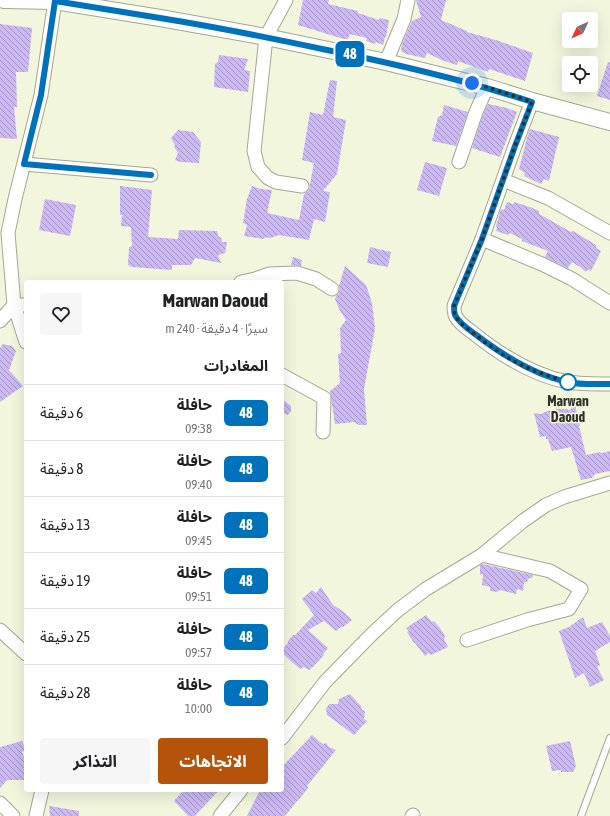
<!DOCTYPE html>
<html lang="ar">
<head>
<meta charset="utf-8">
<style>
  body { margin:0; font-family:"Asap Condensed","Noto Sans Arabic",sans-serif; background:#f6f6f6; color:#202124; direction:rtl; height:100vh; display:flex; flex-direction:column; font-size:15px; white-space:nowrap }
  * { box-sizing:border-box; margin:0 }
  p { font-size:13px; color:#757577 }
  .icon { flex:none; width:22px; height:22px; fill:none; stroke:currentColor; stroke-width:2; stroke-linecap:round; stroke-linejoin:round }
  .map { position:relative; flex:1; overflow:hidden; direction:ltr }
  .drawer { position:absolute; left:24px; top:280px; width:260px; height:512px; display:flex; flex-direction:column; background:#fff; border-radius:4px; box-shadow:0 4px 16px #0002; direction:rtl }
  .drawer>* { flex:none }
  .badge { padding:0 8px; border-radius:6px; font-size:14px; line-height:26px }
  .needle { width:26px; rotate:226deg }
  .controls { position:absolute; left:562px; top:12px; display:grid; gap:8px }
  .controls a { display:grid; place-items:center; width:36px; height:36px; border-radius:4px; background:#fff; box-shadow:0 4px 16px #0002; font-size:20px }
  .you { position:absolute; width:20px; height:20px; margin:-10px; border:3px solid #fff; border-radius:50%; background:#1a73e8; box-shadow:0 0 0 6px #1a73e833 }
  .map>.badge { position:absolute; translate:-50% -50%; box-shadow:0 0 0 2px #fff }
  h2 { padding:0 16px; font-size:15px; line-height:36px }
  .round { display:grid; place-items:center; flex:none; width:42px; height:42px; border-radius:4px; background:#f6f6f6 }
  .overview { display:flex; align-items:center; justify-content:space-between; height:68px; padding:0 16px }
  h1 { font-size:19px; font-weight:700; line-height:30px }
  .cta { display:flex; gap:8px; margin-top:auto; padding:8px 16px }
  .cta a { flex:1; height:46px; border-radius:4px; background:#b45309; color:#fff; font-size:16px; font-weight:700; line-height:46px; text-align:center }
  .cta a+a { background:#f6f6f6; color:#202124 }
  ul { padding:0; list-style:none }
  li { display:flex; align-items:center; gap:12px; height:56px; padding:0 16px; border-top:1px solid #e0e0e0 }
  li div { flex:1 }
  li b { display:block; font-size:15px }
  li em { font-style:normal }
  li .badge { min-width:44px; font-weight:700; text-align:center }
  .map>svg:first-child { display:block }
</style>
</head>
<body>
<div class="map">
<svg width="610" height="816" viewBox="0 0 610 816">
  <defs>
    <pattern id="building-back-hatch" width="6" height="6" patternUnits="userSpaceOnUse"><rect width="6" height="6" fill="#cbb8f5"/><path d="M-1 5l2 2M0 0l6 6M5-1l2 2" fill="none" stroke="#a596c6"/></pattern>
  </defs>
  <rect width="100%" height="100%" fill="#f2f6dd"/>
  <path fill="url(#building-back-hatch)" d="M303 0H329L328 4 358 11V13L379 20 380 18 389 20 386 37H385L383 45 376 42 375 44 366 41 367 38 350 34 347 40 298 25Z
    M416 0H446L441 20 467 31V32L499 41 533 53 525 81 489 69 488 72 458 61 457 65 444 61 427 53 425 58 406 54 401 51 402 44 412 21 421 17Z
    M0 24 32 28 28 72H16L17 107H14L17 139 0 138Z
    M219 55 248 59 244 70 250 71 248 92 214 87 215 64 218 62Z
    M608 62 610 63V100L597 96Z
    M330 80 337 81 333 117 346 120 337 174 323 191 330 192 325 222 314 219 309 240 279 235 270 238 265 237 264 239 244 236 247 225 243 223 247 199 252 186 261 189 272 190 267 213 299 220 304 194 308 191 310 188V184L314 163 302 160 310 112 323 115Z
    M488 104 507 108 509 109 517 112 500 157 472 148 483 115Z
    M444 105 468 112 456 146 432 141 438 117 442 115Z
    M530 129 559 137 549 181 544 179 541 184 524 176 525 173 519 169 527 138Z
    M178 130 193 132 201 142 199 163 180 162 175 160 178 153 174 147 175 145 171 138Z
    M425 162 447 168 439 196 417 190Z
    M120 186 152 190 148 237 178 239 179 230 217 231 218 236 221 238 222 242H227L225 253 218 255 221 263 195 258 191 265H172V270L132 267 128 265 129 247 132 246 131 227 121 226 122 215H120Z
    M45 199 76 205 70 236 39 230Z
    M507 202 513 204 515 202 529 207H530L539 211V214L571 232 573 231 596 245V248L601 251 591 271 588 269 586 272 580 267 572 262 568 268 545 257 548 251 522 241V239L510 233 508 235 496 231 497 227 496 226 501 209 504 210Z
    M370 247 391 252 388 267 367 263Z
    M293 257 302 260 301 266 291 265Z
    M345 266 366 285 372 303 375 328 364 389 367 425H359L354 422 335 424 330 391 340 383 338 354 341 353 340 328 346 320 339 309 335 299 336 296 339 293 340 289 339 286Z
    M3 344 12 346 16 351 9 370 23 386 0 402V348Z
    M282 399 291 406V411L288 415 282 413Z
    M575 405 580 426H579L586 455 600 452 602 453 610 451V471L595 474 592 478 581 480 571 447 552 451 548 439H546V436L540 437 534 413 541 414 547 411 558 409H565L570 410Z
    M483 564 533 575V577L528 579 527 582H524L523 591 517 589 516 594 500 590 497 592 490 591V587L482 585 483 574H480V565Z
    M321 587 333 605 344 612 352 620 343 627H341L336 631 324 621 308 630 328 648 323 654 324 655 313 667H312L309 670 304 667 300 669 282 653V649L288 643V641L293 635H295L314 615 302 599 312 590 316 593Z
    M426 615 432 622 434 621 440 628 445 636 444 639 448 647 431 655 428 653 425 656 415 643H414L407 632 409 631 406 628Z
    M583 617 587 628 602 622 610 636V642L595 651 600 665 597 667 604 680 590 687 584 673 575 678 559 631 569 627Z
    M350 694 361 706 362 710 365 711 364 719 367 721 354 735 327 715 326 709 329 704H338L339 699Z
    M312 735 319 741 323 744 326 743 329 747 336 750 307 786 308 788 298 801V800L285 816H247L260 790H282V767Z
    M22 741 26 750 22 752 26 762V780H7L0 788V747Z
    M570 741 576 766 573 772H561V770L552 771 546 746Z
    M184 790H219L195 816H188L174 801Z
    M49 806 79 811V816H50Z"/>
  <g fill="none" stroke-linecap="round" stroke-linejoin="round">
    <defs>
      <path id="service" d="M581 816 610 738"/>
      <path id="minor" d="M286 0 266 37 254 151 258 167 268 178 276 182 302 186
        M386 62 404 19 408 0
        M532 101 515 146 482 239 454 306C454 309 454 312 455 315 458 322 466 328 472 332 499 354 533 375 567 382 581 384 596 384 610 384
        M459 162 476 112 487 87
        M24 164 151 175
        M503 180 548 198 610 233
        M482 239 544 265 572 279 610 303
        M241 282 255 279 269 274 297 273 316 279 332 289
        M26 305H14L26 342
        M0 321 14 305 8 233 15 199 41 95 55 1
        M282 375 324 398 323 432
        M0 630 26 654
        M467 640 527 620 569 609 581 589 550 571 482 555
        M282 738 325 682 372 634 398 610 426 589 482 555 523 521 546 505 564 497 610 483
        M0 803 13 816
        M36 816 42 790
        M220 816 241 790
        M412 816 413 815"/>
      <path id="tertiary" d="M4 0 55 1 160 18 266 37 386 62 487 87 532 101 610 122"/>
    </defs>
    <use href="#service" stroke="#a3a790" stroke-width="8"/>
    <use href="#minor" stroke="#a3a790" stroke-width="15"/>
    <use href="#tertiary" stroke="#a3a790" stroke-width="18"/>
    <use href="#service" stroke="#fff" stroke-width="6"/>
    <use href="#minor" stroke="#fff" stroke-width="13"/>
    <use href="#tertiary" stroke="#fff" stroke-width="16"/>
  </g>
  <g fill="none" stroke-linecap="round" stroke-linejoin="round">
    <defs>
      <path id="line" d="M151 175 24 164 41 95 55 1C90 7 125 12 160 18 216 27 271 38 327 50 396 64 465 80 532 102L515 146 482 239 454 306C454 309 454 312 455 315 459 323 468 329 475 334 501 354 535 375 567 382 581 385 596 384 610 384"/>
    </defs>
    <use href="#line" stroke="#fff" stroke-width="9"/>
    <use href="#line" stroke="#0072bc" stroke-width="6"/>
    <path stroke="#2f3127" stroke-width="4" stroke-dasharray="0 7.2" d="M472 83 487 87 532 102 515 146 482 239 454 306C454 309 454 313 455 315 458 322 467 328 473 333 491 347 509 360 530 369 542 374 555 378 568 382"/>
  </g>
  <circle fill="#fff" stroke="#0072bc" stroke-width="2" cx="568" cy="382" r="8"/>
  <g text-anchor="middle" stroke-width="3" stroke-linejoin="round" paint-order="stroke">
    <g font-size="14" font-weight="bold" fill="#2f3127" stroke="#f2f6dd">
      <text x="568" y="406">Marwan<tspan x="568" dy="16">Daoud</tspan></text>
    </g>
  </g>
</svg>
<div class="controls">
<a><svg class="needle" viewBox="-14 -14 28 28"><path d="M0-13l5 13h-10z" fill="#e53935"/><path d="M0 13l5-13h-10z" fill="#757577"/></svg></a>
<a><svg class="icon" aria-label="locate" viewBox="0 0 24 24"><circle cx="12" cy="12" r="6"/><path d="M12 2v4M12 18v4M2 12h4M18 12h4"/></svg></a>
</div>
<div class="you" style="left:472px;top:83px"></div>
<b class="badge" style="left:350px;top:54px;background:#0072bc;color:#fff">48</b>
<section class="drawer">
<div class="overview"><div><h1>Marwan Daoud</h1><p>سيرًا · 4 دقيقة · 240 m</p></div><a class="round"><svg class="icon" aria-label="heart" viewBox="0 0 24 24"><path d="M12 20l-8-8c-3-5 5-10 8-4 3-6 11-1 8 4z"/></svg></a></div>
<h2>المغادرات</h2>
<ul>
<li><span class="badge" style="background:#0072bc;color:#fff">48</span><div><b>حافلة</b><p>09:38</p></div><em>6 دقيقة</em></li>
<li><span class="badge" style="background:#0072bc;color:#fff">48</span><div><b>حافلة</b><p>09:40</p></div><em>8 دقيقة</em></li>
<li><span class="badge" style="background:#0072bc;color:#fff">48</span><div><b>حافلة</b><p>09:45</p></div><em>13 دقيقة</em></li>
<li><span class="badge" style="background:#0072bc;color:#fff">48</span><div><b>حافلة</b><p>09:51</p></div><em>19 دقيقة</em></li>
<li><span class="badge" style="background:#0072bc;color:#fff">48</span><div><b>حافلة</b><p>09:57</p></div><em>25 دقيقة</em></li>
<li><span class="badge" style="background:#0072bc;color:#fff">48</span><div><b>حافلة</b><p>10:00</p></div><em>28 دقيقة</em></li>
</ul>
<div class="cta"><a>الاتجاهات</a><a>التذاكر</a></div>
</section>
</div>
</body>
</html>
